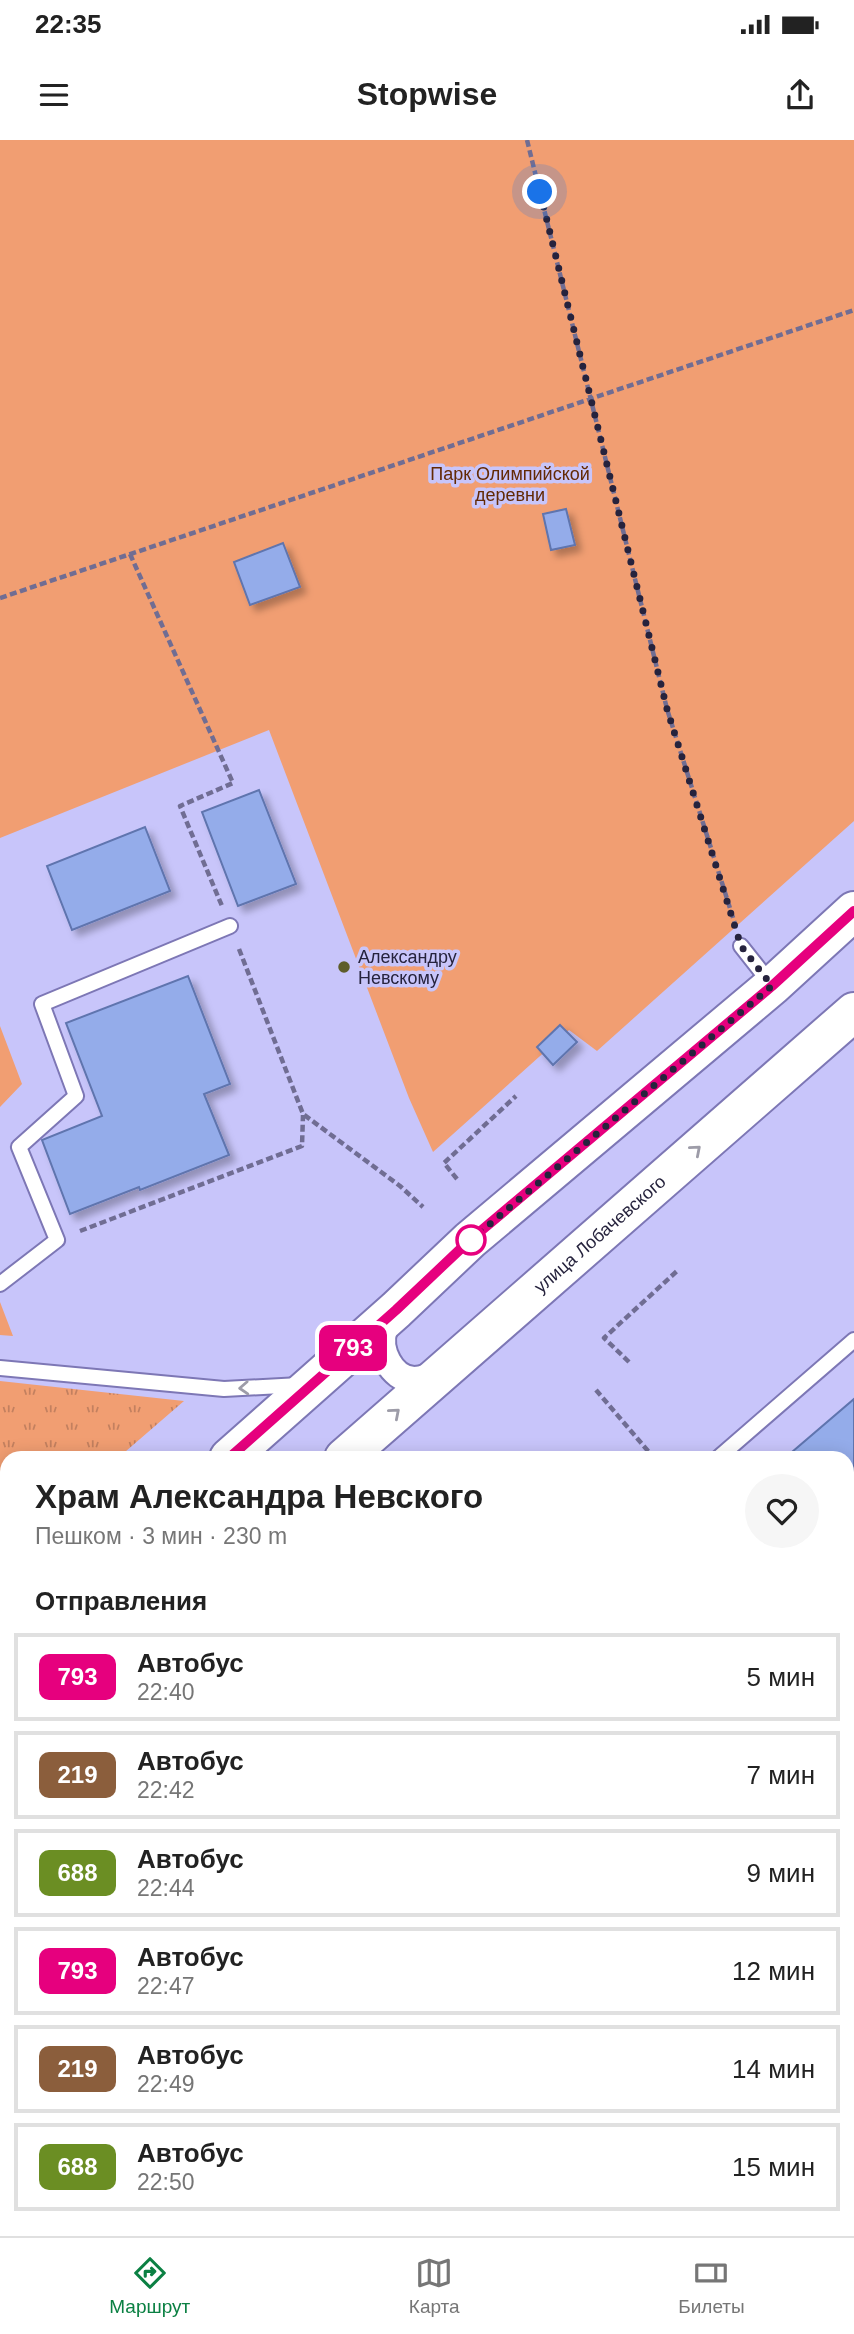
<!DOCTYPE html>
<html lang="ru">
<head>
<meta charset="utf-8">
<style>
  body { margin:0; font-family:Helvetica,sans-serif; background:#f6f6f6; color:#222; height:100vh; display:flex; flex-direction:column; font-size:26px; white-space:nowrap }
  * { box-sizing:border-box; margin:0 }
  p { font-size:23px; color:#767676 }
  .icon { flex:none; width:38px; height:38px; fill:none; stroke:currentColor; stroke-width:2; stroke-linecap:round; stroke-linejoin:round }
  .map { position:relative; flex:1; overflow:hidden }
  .drawer { position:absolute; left:0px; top:1311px; width:854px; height:786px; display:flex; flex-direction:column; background:#fff; border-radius:21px 21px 0 0; box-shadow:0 4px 18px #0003 }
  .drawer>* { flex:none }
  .badge { padding:0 14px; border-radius:10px; font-size:24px; line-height:46px }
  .you { position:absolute; width:35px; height:35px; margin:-18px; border:5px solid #fff; border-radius:50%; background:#1a73e8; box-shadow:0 0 0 10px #1a73e833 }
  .map>.badge { position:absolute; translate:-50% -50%; box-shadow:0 0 0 4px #fff }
  h2 { padding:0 35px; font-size:26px; line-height:63px }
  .round { display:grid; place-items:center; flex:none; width:74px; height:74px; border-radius:37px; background:#f6f6f6 }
  .summary { display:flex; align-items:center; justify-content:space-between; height:119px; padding:0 35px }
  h1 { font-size:33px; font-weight:600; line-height:52px }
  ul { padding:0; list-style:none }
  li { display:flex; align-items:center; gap:21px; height:88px; margin:0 14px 10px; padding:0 21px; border:4px solid #e0e0e0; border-radius:0px }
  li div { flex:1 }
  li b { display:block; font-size:26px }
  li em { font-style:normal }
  li .badge { min-width:77px; font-weight:700; text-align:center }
  .status { display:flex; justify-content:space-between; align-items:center; height:49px; padding:0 35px; background:#fff; direction:ltr }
  .status svg { height:19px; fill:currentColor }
  header { display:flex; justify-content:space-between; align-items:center; height:91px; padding:0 35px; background:#fff; font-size:32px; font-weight:600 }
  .dock { display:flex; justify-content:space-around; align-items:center; height:98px; border-top:2px solid #e0e0e0; background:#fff; font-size:19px; color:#767676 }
  .dock a { display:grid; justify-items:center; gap:4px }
  .dock .current { color:#0b8043 }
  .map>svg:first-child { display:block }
</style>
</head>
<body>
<div class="status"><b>22:35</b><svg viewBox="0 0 49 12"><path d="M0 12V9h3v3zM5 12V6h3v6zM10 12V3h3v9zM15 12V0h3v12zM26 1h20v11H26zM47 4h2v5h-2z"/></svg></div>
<header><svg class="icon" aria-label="menu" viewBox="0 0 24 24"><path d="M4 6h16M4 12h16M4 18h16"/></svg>Stopwise<svg class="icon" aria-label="share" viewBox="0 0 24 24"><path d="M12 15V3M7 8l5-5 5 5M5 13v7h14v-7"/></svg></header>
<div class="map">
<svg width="854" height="2096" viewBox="0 0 854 2096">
  <defs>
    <pattern id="grass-tufts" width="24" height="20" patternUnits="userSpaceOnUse" patternTransform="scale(1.75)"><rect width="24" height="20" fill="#f19e72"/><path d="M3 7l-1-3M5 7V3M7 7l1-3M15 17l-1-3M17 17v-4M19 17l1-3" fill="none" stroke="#c3805f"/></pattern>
    <filter id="shadow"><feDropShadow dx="6" dy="6" stdDeviation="3.5" flood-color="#0004"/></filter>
  </defs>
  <rect width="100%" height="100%" fill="#c8c5fa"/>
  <path fill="url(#grass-tufts)" d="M0 1241 184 1261 118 1318H7V1414L0 1420Z
    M7 1716V1823L0 1816V1722Z"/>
  <path fill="#f19e72" d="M0 0H854V681L597 911 569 890 433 1012 409 958 269 590 0 698Z
    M0 886 22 944 0 967Z
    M0 1162 13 1196 0 1195Z
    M847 1917 854 1924V2096H704L692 2092 691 2096H315L324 2090H847Z
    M155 2090H184L190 2096H151L147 2092Z"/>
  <path fill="#94acea" stroke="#5f74ae" stroke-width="2" filter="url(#shadow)" d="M566 369 575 405 551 410 543 374Z
    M283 403 300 447 250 465 234 422Z
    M259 650 296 744 238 766 202 672Z
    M145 687 170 751 72 790 47 726Z
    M188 836 230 944 204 954 229 1015 140 1050 139 1047 70 1074 42 1000 102 976 66 883Z
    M560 885 577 902 553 925 537 907Z
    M854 1259V1412L847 1409V1318H785Z
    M847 1518 854 1523 847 1532Z
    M854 1714V1795L847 1789V1722Z
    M0 1980 7 1988V2041L0 2033Z
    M0 2070 7 2078V2090H17L23 2096H0Z
    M50 2090H95L101 2096H55Z"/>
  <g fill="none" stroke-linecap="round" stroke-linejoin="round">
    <defs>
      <path id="lane" d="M741 806 771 844
        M0 1144 57 1100 19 1007 76 956 42 864 230 786
        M0 1228 224 1249 300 1245
        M718 1318 854 1200
        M847 1421 852 1422 854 1427
        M847 1564 854 1555
        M0 1855 7 1863"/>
      <path id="street" d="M393 1175C390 1179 386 1184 384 1189 377 1209 391 1239 414 1240 424 1240 432 1236 440 1231"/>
      <g id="secondary">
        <path d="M229 1318 396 1170 470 1100 772 846 854 771"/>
        <path id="s1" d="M344 1318 854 872"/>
        <path d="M0 1519 7 1513"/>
        <path d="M0 1616 7 1610"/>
      </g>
    </defs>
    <use href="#lane" stroke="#7d77b5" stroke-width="18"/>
    <use href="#street" stroke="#7d77b5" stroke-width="30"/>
    <use href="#secondary" stroke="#7d77b5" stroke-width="42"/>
    <path stroke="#706d93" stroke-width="4.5" stroke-dasharray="7 3.5" stroke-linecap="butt" d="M527 0 667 569 735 784
      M130 414 233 643 180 666 222 766
      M0 458 854 170
      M239 809 303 974 400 1046 423 1067
      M457 1039 444 1023 516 956
      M80 1091 302 1006 303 975
      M629 1222 604 1198 677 1131
      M596 1250 654 1318
      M847 1995 854 2005
      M847 2021 854 2030
      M844 2090 846 2096
      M536 2096 556 2090"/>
    <use href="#lane" stroke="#fff" stroke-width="14"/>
    <use href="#street" stroke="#fff" stroke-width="26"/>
    <use href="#secondary" stroke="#fff" stroke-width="38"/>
  </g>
  <defs><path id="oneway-chevron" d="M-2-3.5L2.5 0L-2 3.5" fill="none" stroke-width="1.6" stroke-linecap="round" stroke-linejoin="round" transform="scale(1.75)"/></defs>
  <g stroke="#9d9ca8">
    <use href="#oneway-chevron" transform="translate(696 1010) rotate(-41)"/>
    <use href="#oneway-chevron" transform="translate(244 1248) rotate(177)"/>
    <use href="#oneway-chevron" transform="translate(395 1273) rotate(-41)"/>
  </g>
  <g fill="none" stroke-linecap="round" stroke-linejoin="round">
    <defs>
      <path id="line" d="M229 1318 396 1170 470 1100 772 846 854 771"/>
    </defs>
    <use href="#line" stroke="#fff" stroke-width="16"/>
    <use href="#line" stroke="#e6007e" stroke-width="10"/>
    <path stroke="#26233d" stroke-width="7" stroke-dasharray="0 12.6" d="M471 1100 772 846 741 806 667 569 540 52"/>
  </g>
  <circle fill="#5e5d2a" stroke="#c8c5fa" stroke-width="2.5" cx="344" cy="827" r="7"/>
  <circle fill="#fff" stroke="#e6007e" stroke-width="3.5" cx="471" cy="1100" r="14"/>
  <g text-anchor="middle" stroke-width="7" stroke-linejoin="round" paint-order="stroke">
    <g font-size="18" fill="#622904" stroke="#c8c5fa">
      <text x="510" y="340">Парк Олимпийской<tspan x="510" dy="21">деревни</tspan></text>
    </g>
    <g font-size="18" fill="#26233d" stroke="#c8c5fa" text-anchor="start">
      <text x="358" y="823">Александру<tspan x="358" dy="21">Невскому</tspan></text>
    </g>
    <g font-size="18" fill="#26233d" stroke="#c8c5fa">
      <text dy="6" stroke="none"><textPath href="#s1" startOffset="340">улица Лобачевского</textPath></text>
    </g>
  </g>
</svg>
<div class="you" style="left:540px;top:52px"></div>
<b class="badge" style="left:353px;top:1208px;background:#e6007e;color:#fff">793</b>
<section class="drawer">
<div class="summary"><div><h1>Храм Александра Невского</h1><p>Пешком · 3 мин · 230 m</p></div><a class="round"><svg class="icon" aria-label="heart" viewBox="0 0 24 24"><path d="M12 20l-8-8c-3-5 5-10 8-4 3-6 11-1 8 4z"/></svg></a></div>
<h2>Отправления</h2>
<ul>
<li><span class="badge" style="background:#e6007e;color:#fff">793</span><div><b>Автобус</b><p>22:40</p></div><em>5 мин</em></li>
<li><span class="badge" style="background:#8b5e3c;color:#fff">219</span><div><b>Автобус</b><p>22:42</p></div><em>7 мин</em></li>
<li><span class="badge" style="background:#6b8e23;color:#fff">688</span><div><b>Автобус</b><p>22:44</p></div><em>9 мин</em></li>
<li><span class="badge" style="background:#e6007e;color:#fff">793</span><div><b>Автобус</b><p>22:47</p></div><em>12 мин</em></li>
<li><span class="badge" style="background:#8b5e3c;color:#fff">219</span><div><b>Автобус</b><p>22:49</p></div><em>14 мин</em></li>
<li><span class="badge" style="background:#6b8e23;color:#fff">688</span><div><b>Автобус</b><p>22:50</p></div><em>15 мин</em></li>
</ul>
</section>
</div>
<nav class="dock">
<a class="current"><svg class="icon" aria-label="directions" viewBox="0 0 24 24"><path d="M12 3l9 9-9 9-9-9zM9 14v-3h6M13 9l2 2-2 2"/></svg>Маршрут</a>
<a><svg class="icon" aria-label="map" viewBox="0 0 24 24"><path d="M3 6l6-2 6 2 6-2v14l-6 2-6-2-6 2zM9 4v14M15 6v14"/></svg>Карта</a>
<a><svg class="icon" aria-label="tickets" viewBox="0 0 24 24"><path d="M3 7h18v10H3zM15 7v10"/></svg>Билеты</a>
</nav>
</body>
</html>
